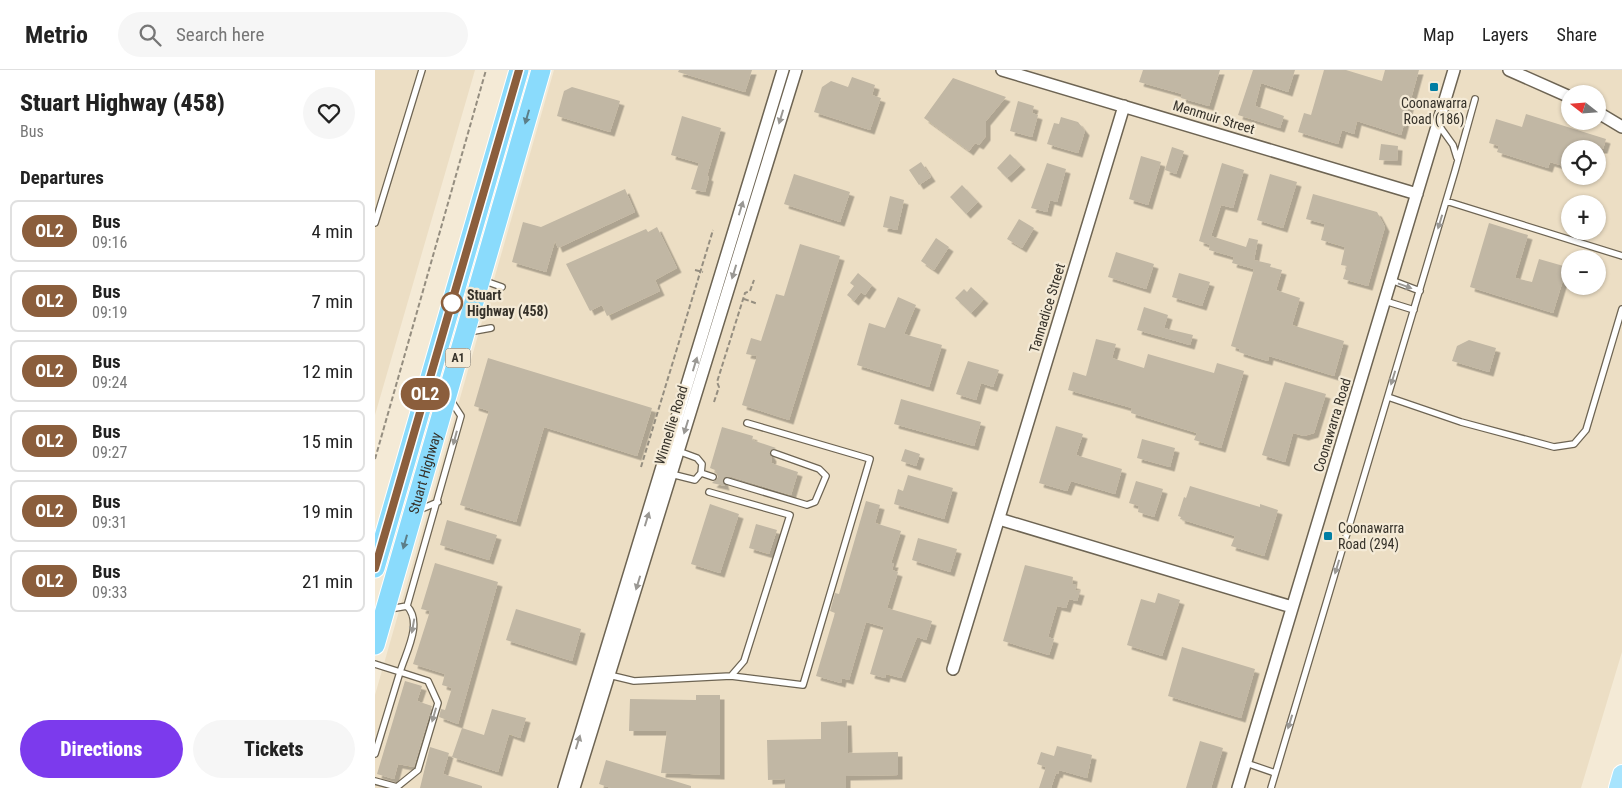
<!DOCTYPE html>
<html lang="en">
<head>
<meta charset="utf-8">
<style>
  body { margin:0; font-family:"Roboto Condensed",sans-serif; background:#f6f6f6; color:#222; height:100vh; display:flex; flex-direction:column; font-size:19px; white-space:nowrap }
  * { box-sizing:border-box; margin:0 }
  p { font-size:16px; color:#767676 }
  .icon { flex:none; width:28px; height:28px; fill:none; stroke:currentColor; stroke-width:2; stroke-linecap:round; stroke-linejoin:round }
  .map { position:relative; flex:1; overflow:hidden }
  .drawer { display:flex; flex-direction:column; background:#fff; width:375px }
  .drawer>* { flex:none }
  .badge { padding:0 10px; border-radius:16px; font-size:18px; line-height:32px }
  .needle { width:32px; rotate:287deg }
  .controls { position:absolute; left:1186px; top:15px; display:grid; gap:10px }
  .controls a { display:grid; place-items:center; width:45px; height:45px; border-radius:50%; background:#fff; box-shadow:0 1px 4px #0004; font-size:25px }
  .map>.badge { position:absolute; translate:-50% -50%; box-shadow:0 0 0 2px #fff }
  h2 { padding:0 20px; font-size:19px; line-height:45px }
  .round { display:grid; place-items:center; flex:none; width:52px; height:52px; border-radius:26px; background:#f6f6f6 }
  .overview { display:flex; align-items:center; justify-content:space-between; height:85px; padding:0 20px }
  h1 { font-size:24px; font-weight:800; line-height:38px }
  .button { display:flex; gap:10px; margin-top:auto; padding:10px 20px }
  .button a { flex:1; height:58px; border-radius:30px; background:#7c3aed; color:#fff; font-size:20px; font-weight:800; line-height:58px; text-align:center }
  .button a+a { background:#f6f6f6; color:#222 }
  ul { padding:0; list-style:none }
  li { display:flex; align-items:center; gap:15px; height:62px; margin:0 10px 8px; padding:0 10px; border:2px solid #e0e0e0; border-radius:8px }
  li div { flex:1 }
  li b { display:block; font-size:19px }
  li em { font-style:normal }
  li .badge { min-width:55px; font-weight:700; text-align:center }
  header { display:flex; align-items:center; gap:30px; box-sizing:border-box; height:70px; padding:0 25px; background:#fff; border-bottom:1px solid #e0e0e0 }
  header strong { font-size:24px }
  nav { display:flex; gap:28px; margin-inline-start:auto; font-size:18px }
  .search { width:350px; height:45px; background:#f6f6f6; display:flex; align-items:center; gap:12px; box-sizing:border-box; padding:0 18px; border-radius:28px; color:#767676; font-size:19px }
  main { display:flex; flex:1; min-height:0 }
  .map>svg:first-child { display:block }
</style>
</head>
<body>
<header>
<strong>Metrio</strong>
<div class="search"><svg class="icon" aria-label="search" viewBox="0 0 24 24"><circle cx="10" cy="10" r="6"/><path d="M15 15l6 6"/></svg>Search here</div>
<nav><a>Map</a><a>Layers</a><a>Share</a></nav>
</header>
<main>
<section class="drawer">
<div class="overview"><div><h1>Stuart Highway (458)</h1><p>Bus</p></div><a class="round"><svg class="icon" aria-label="heart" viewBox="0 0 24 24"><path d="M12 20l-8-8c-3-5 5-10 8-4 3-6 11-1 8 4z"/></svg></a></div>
<h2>Departures</h2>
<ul>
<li><span class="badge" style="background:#8b5e3c;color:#fff">OL2</span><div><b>Bus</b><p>09:16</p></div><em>4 min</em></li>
<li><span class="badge" style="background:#8b5e3c;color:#fff">OL2</span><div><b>Bus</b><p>09:19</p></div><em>7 min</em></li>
<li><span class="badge" style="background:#8b5e3c;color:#fff">OL2</span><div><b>Bus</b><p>09:24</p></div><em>12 min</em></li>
<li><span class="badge" style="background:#8b5e3c;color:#fff">OL2</span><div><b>Bus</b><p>09:27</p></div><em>15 min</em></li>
<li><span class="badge" style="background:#8b5e3c;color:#fff">OL2</span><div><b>Bus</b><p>09:31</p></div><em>19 min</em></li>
<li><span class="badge" style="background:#8b5e3c;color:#fff">OL2</span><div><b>Bus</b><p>09:33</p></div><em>21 min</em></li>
</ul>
<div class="button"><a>Directions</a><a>Tickets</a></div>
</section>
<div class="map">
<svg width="1247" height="718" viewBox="0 0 1247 718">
  <defs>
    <filter id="shadow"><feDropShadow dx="4.5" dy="4.5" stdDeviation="0" flood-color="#0004"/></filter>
  </defs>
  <rect width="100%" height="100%" fill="#f4ead6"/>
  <path fill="#ecdec4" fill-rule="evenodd" d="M0 0H100L0 345Z
    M179 0H1247V582L1206 718H0V625ZM1195 24H1222V51H1195ZM1195 79H1222V106H1195ZM1195 134H1222V161H1195ZM1195 189H1222V216H1195Z"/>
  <path fill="#c1b7a4" filter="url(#shadow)" d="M304 0H377L370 22 303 2Z
    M768 0H845L834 36 806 28 807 24 764 12Z
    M878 0H920L913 22 886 13 880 36 909 46 905 58 863 45Z
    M949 0H971L1007 11 1010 0H1044L1026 65 982 51 979 64 967 60 963 74 923 62 929 43 936 45Z
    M477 7 500 15 497 25 506 28 495 60 439 42 447 17 456 11 473 17Z
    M578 8 631 27 611 51V66L604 75 600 73 594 81 549 48Z
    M197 17 245 31 235 62 182 46 189 21Z
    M643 31 659 36 657 43 663 45 657 67 635 61Z
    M1151 44 1231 69 1228 79H1195V98L1175 92 1173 98 1122 82 1124 76 1114 73 1121 49 1147 57Z
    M307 46 346 58 332 106 334 107 330 122 316 119 324 93 296 85Z
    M686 47 703 52 710 61 703 83 672 74 679 53 684 54Z
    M1006 74 1023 76 1022 91 1004 90Z
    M797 77 809 81 801 104 790 100Z
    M635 84 646 95 632 108 622 98Z
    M766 86 786 92 773 135 754 129Z
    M546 92 556 107 544 115 534 100Z
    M672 93 691 99 682 132 675 130 672 142 656 138Z
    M847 93 869 100 858 138 846 135 836 166 871 177 874 168 883 170 879 190 896 194 895 197 907 200 901 220 925 228 917 255 969 271 959 306 894 286 893 291 876 286 864 282 865 279 856 276 879 199 857 193 859 187 834 180 835 175 824 171Z
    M419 104 475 122 465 152 409 134Z
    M895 104 922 112 908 158 882 150Z
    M587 115 603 132 591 144 575 127Z
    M250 119 260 142 183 178 180 171 171 202 137 192 148 152 166 157Z
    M938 124 1002 142 1010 157 993 216 968 209 972 196 966 195 970 177 946 170 950 154 931 149Z
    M515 126 529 130 522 160 508 157Z
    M644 149 659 158 647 178 632 169Z
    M1114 153 1153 165 1140 208 1157 212 1164 189 1192 197 1178 243 1095 217Z
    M282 157 302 198 280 210 285 221 232 246 227 235 215 241 191 194 271 159 273 162Z
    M561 168 574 177 559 200 546 191Z
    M425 174 465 186 414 350 367 335 382 286 371 284 376 268 386 271 401 224 409 226Z
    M741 182 779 194 771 219 733 207Z
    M483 203 497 215 490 225 486 222 479 231 472 225 479 216 475 213Z
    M804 203 835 212 827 236 797 227Z
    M596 217 609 229 596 243 580 228 589 219 592 222Z
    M523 227 541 235 529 264 567 275 554 317 482 295 494 253 510 258Z
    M769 237 793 245 789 258 818 265 815 275 762 260Z
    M721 269 741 274 737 288 769 298 773 284 839 303 842 293 869 301 846 378 819 370 822 363 756 343 757 338 693 320 698 302 711 306Z
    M1094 270 1121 278 1114 302 1077 291 1082 276Z
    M113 288 277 338 262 386 169 357 141 452 85 435 114 341 99 336Z
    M593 291 624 300 618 317 606 313 601 330 581 324Z
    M910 312 951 324 939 363 929 366 918 363 910 392 887 385Z
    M526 329 606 352 599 376 519 354Z
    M681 356 708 364 701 385 747 399 740 424 696 411 692 421 664 413Z
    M347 357 378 366 377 370 401 378 394 382 397 387 396 393 423 402 416 425 354 406 348 409 350 416 337 413 343 407 340 400 335 398Z
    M767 369 800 378 795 397 762 388Z
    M530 379 545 384 541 396 526 391Z
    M533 405 578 418 569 449 519 434 523 419 528 421Z
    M761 411 788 419 779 447 763 442 764 436 754 433Z
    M815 416 885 437V434L903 440 889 486 856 476 860 466 805 449 806 447 803 446 809 427 811 428Z
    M491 431 505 435 500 453 526 461 516 493H519L517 500 523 502 512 538 557 551 551 570 542 567 526 608 511 604 510 608 495 604 509 557 491 552 474 610 467 608 466 613 441 606 460 543 455 541 460 523 464 524Z
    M335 434 364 444 345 503 316 494Z
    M72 450 122 465 114 490 65 475Z
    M381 454 402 460 394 484 374 478Z
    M543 468 582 479 575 502 537 490Z
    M60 493 123 512 83 654 64 647 66 639 70 640 77 618 67 615 70 604 38 594 55 541 46 539Z
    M650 495 698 507 697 514 701 515 700 520 705 521 702 531 694 529 691 538 682 536 673 567 679 569 674 585 628 571Z
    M783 523 805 530 787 586 752 575 766 529 780 533Z
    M141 539 206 559 197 591 131 570Z
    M807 577 880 599 866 648 793 626Z
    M30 611 47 616 42 631 57 636 39 697 23 694 19 709 2 704Z
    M321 625H345V705L286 703 292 661H254L255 629 321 630Z
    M117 639 151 648 145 668 134 664 123 702 77 687 87 658 109 665Z
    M472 651 473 683 523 682V705L471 706V718H410V709L393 710 392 670 446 669V652Z
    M825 671 848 678 836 718H811Z
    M682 676 717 685 712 708 684 700 683 704 681 703 676 718H664L671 697 662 694 666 682 679 686Z
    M55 677 74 683 68 704 107 716V718H45Z
    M231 690 316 716V718H236L224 714Z"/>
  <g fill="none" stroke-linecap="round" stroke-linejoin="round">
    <defs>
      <path id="service" d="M1063 54 1078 75 1082 88
        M1071 131 1247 186
        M0 153 47 0
        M107 210 127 217
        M1016 210 1045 221
        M1010 231 1039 240
        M94 262 116 258
        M1013 327 1086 352 1179 377 1199 374 1211 360 1247 239
        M303 381 322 388 327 394 326 403 338 407
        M296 404 320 410 326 403
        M352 411 432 435 440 432 451 406 444 399 399 383
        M44 440 63 432
        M15 539 32 536
        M0 594 25 602 0 684
        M234 605 259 611 356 606 369 591 415 445 334 422
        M356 606 428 615 495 389 372 353
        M871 693 900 703
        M0 711 22 717 43 700 63 633 53 611 25 602C31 582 48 553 32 536L86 346 75 329
        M896 718 1080 101 1100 29"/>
      <path id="minor" d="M627 0 1042 124
        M1134 0 1195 27
        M1222 42 1247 57
        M624 449 917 537
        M578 599 749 36
        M189 718 408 0
        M199 718 421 0
        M863 718 1079 0"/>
      <path id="primary" d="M1243 718 1247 704"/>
      <g id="trunk">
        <path d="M0 498 144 0"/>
        <path id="s1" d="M0 575 166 0"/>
      </g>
    </defs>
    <use href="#service" stroke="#6d6453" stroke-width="8"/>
    <use href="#minor" stroke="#6d6453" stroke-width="14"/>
    <use href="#primary" stroke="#fff" stroke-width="20"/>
    <use href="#trunk" stroke="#fff" stroke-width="21"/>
    <path stroke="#958e80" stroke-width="2" stroke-dasharray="5 2.5" stroke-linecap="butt" d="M320 200 328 202
      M369 229 383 234
      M339 332 344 317 342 312 370 223 375 221 379 210
      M0 389 111 0
      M266 397 338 160"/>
    <use href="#service" stroke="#fff" stroke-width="5.5"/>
    <use href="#minor" stroke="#fff" stroke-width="11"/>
    <use href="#primary" stroke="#a7e4fd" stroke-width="18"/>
    <use href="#trunk" stroke="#8adbfc" stroke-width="19"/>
  </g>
  <defs><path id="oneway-solid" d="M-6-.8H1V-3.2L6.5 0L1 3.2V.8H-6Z" transform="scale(1.25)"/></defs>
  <g fill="#5c7e88">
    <use href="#oneway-solid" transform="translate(152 47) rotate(106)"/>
    <use href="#oneway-solid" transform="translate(30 472) rotate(106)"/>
  </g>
  <g fill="#9a9894">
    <use href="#oneway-solid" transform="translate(406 47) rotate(107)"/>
    <use href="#oneway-solid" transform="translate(366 138) rotate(-73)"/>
    <use href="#oneway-solid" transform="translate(1065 152) rotate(107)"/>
    <use href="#oneway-solid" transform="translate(359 202) rotate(107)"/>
    <use href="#oneway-solid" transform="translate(1030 216) rotate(20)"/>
    <use href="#oneway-solid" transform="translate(320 294) rotate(-73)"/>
    <use href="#oneway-solid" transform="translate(1018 308) rotate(107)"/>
    <use href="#oneway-solid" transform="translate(311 357) rotate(107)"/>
    <use href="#oneway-solid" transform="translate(80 368) rotate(105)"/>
    <use href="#oneway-solid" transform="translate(272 449) rotate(-73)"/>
    <use href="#oneway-solid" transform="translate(962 497) rotate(107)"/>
    <use href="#oneway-solid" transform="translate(263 513) rotate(107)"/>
    <use href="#oneway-solid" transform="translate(38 556) rotate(100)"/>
    <use href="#oneway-solid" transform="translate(59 645) rotate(106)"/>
    <use href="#oneway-solid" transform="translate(915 652) rotate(107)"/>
    <use href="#oneway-solid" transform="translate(203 672) rotate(-73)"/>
  </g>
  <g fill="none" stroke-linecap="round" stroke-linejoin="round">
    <defs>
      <path id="line" d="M0 498 144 0"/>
    </defs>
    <use href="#line" stroke="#fff" stroke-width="11"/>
    <use href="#line" stroke="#8b5e3c" stroke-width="8"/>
  </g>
  <g fill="#007ea4" stroke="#f4ead6" stroke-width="2">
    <rect x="1054" y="12" width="10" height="10" rx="2.5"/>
    <rect x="948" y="461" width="10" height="10" rx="2.5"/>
  </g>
  <circle fill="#fff" stroke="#8b5e3c" stroke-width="2.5" cx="77" cy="233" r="10"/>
  <g text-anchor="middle" stroke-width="4.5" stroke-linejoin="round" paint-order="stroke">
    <rect fill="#f4ead6" stroke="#6f695e" stroke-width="1" x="70.5" y="278.5" width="25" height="19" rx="4"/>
    <g font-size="12" font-weight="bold" fill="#36322a">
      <text x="83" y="292">A1</text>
    </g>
    <g font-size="14" fill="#36322a" stroke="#f4ead6">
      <text x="1059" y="38">Coonawarra<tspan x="1059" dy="16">Road (186)</tspan></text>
      <text x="963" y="463" text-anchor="start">Coonawarra<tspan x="963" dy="16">Road (294)</tspan></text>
    </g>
    <g font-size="14" fill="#36322a" stroke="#f4ead6">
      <text transform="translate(839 47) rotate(17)" y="5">Menmuir Street</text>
      <text transform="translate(672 238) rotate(-73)" y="5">Tannadice Street</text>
      <text transform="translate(296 355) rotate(-73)" y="5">Winnellie Road</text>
      <text transform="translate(957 355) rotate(-73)" y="5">Coonawarra Road</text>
      <text dy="5" stroke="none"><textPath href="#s1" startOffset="179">Stuart Highway</textPath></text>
    </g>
    <g font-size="14" font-weight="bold" fill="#36322a" stroke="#f4ead6" text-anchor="start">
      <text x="92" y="230">Stuart<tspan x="92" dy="16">Highway (458)</tspan></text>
    </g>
  </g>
</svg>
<div class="controls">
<a><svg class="needle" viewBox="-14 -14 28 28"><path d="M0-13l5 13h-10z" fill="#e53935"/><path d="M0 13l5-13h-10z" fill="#767676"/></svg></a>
<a><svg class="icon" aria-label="locate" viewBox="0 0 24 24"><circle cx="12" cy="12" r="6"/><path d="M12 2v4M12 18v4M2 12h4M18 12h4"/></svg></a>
<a>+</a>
<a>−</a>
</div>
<b class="badge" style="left:50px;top:324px;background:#8b5e3c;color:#fff">OL2</b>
</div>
</main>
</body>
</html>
